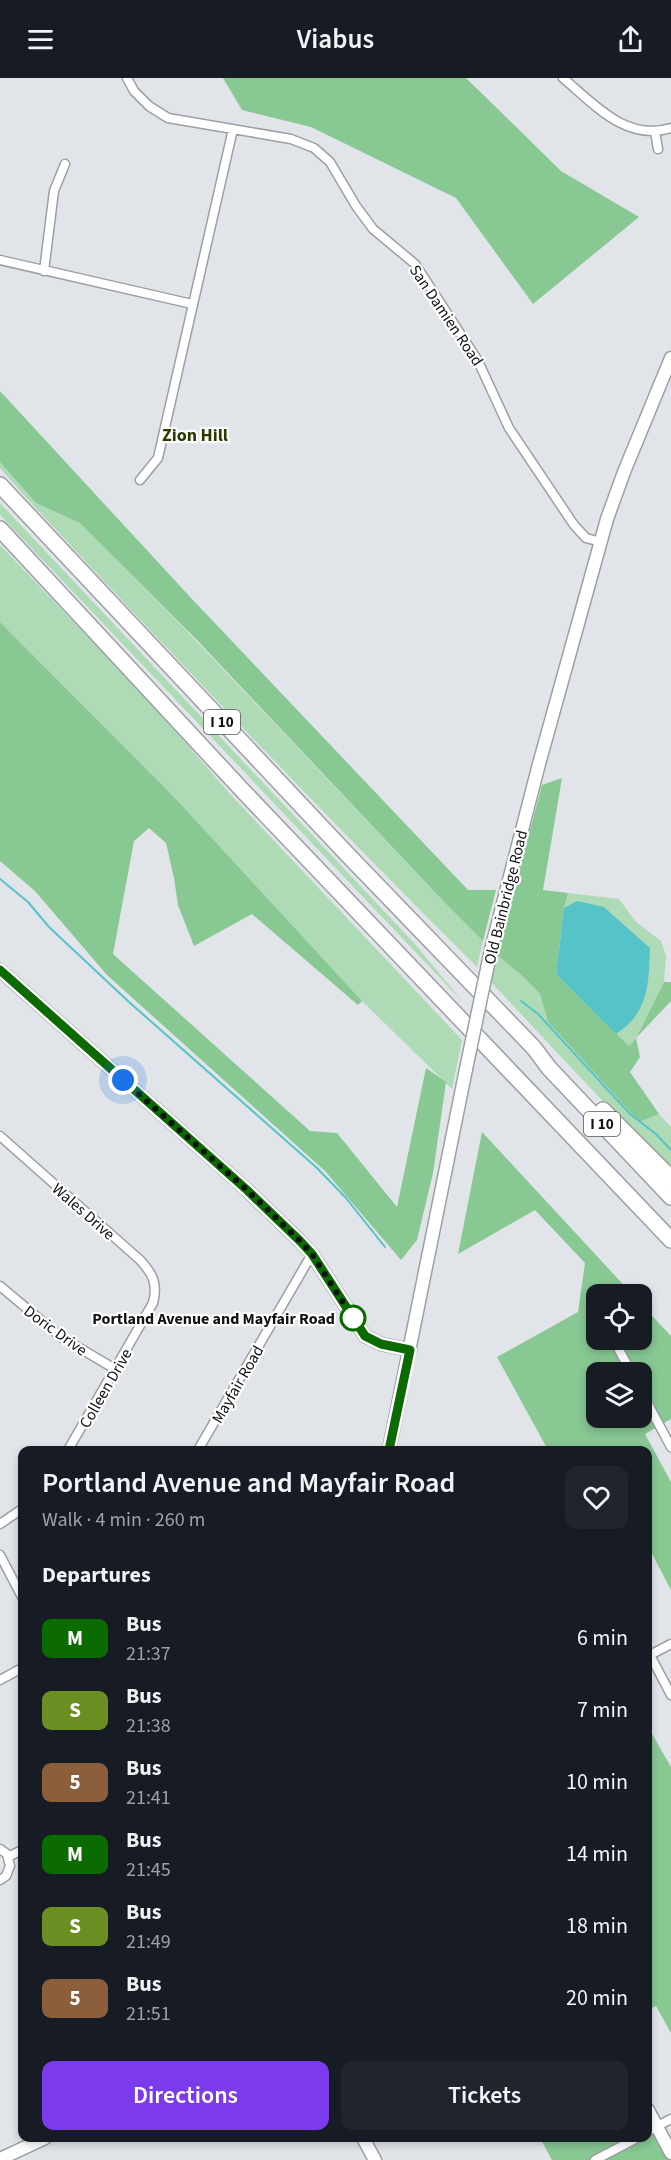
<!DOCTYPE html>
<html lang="en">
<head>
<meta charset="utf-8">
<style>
  body { margin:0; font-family:"Source Sans 3",sans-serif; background:#20242c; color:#f1f3f6; height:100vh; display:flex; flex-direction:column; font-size:22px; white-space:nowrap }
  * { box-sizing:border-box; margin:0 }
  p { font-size:20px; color:#9ea1a6 }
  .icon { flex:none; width:33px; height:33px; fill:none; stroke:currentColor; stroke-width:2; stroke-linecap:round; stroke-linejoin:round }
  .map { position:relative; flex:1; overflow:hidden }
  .details { position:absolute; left:18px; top:1368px; width:634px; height:696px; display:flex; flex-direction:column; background:#171b24; border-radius:12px; box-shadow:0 3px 9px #0003 }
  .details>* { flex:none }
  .badge { padding:0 12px; border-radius:9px; font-size:21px; line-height:39px }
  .tools { position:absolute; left:586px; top:1206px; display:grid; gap:12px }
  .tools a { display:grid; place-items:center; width:66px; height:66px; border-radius:12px; background:#171b24; box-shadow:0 3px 9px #0003; font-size:30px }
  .you { position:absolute; width:30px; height:30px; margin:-15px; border:4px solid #fff; border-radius:50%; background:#1a73e8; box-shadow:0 0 0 9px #1a73e833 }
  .map>.badge { position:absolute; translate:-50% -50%; box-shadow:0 0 0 3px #fff }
  h2 { padding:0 24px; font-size:22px; line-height:54px }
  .round { display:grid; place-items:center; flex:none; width:63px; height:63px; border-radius:12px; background:#20242c }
  .overview { display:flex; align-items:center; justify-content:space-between; height:102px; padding:0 24px }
  h1 { font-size:28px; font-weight:600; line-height:45px }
  .action { display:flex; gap:12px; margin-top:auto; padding:12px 24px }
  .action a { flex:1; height:69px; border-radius:12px; background:#7c3aed; color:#fff; font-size:24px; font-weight:600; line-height:69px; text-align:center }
  .action a+a { background:#20242c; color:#f1f3f6 }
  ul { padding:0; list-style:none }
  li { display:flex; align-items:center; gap:18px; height:72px; padding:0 24px }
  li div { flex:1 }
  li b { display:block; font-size:22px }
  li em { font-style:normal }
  li .badge { min-width:66px; font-weight:700; text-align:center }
  header { display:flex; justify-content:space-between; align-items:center; height:78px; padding:0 24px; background:#171b24; font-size:27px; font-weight:600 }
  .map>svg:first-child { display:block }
</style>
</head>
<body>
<header><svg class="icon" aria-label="menu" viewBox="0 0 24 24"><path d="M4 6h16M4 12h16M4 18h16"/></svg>Viabus<svg class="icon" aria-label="share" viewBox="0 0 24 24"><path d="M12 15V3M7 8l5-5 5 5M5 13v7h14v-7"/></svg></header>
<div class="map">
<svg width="671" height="2082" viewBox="0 0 671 2082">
  <rect width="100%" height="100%" fill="#e1e4e8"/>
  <path fill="#aedbb5" d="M0 384 36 425 80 444 183 549 446 826 483 863 477 889C325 738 178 583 32 426L0 390Z
    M0 425 414 865 463 924 0 437Z
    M0 467 149 623 230 716 462 962 452 1011 362 923 176 721 0 544Z
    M568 815 619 821 636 844 661 863 666 878 664 904 636 960 629 968 616 956C649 934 649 906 650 870L604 829 564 830Z
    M497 877 520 896 540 916 548 944 638 1044 659 1036 671 1049V1096L491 904Z"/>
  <path fill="#87c893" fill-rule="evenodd" d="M223 0H466L561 93 639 139 533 226 456 120 311 49 242 32Z
    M0 313 191 520 468 812H496L483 863 446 826 195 560 80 445 36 425 0 384Z
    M0 544 176 721 362 923 358 927 252 836 194 868 178 827 174 800 166 765 149 750 134 763 113 876 310 1053 337 1055 397 1129 426 990 446 1004 433 1095 417 1162 401 1182 325 1093 107 897 35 813 0 783Z
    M562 700 543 812 568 815 564 830 556 896 629 968 636 960 664 904H671V923L636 960 640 979 630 994 659 1036 639 1044 548 944 540 916 520 896 497 877 542 707Z
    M482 1054 632 1216H597V1262H642V1227L671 1258V1341L645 1356 671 1404V1512L648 1468V1372H548L497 1279 578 1234 585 1185 535 1132 458 1176ZM597 1294H642V1340H597Z
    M648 1649 671 1689V1955L656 1928 648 1932Z
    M648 2019 671 2061V2082H552L540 2060H648Z"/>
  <path fill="#55c3c8" d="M577 823 604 829 650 870C649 905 649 935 616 956L556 896 564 830Z"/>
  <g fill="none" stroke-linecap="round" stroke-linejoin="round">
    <path stroke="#55c3c8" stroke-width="2" d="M0 801 28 824 49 849 129 924 317 1090 346 1120 385 1169
      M521 923 538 936 630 1036 656 1056 671 1072"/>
    <defs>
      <path id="street" d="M127 0 134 13 149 28 168 40 291 61 314 70 330 84 356 128 373 151 415 186 478 283 509 350 574 447 586 460 601 464
        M563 0C594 26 626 64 671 50
        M655 54 658 71
        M0 182 192 226
        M44 193 54 113 65 86
        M140 402 158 380 233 51
        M0 1058 140 1182C153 1196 158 1206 153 1225L68 1372
        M0 1208 61 1259 115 1291
        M617 1268 631 1294
        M642 1315 671 1369
        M198 1372 312 1176
        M0 1446 22 1431
        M0 1477 22 1519
        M650 1577 671 1617
        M648 1578 671 1566
        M0 1602 22 1590
        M0 1771 7 1776 10 1788 6 1798 0 1802
        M8 1779 22 1772
        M648 2053 671 2041
        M595 2082 637 2060"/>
      <path id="secondary" d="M491 872 539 686 607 441 624 394 671 280
        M0 892 247 1112 300 1163 312 1176 365 1258 381 1266 410 1272
        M389 1372 466 991
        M648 2032 671 2075
        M363 2060 375 2082
        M0 2081 45 2060"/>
      <path id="highway" d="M0 407 345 774 534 970 549 990 671 1119
        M0 451 243 713 671 1162
        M603 1032 671 1100"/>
    </defs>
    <use href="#street" stroke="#9c9fa3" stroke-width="11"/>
    <use href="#secondary" stroke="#9c9fa3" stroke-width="15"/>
    <use href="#highway" stroke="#9c9fa3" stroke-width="18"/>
    <use href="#street" stroke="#fff" stroke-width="8"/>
    <use href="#secondary" stroke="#fff" stroke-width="12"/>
    <use href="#highway" stroke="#fff" stroke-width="15"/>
    <defs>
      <path id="secondary-bridge" d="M466 991 491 872"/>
    </defs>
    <use href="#secondary-bridge" stroke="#9c9fa3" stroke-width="15" stroke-linecap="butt"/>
    <use href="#secondary-bridge" stroke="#fff" stroke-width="12"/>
  </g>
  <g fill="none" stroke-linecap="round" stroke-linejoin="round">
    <defs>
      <path id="line" d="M0 892 247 1112 300 1163 312 1176 365 1258 381 1266 410 1272 389 1372"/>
    </defs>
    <use href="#line" stroke="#fff" stroke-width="14"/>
    <use href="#line" stroke="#0c6b00" stroke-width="9"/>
    <path stroke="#101113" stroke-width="6" stroke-dasharray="0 10.8" d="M123 1002 247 1112 300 1163 312 1176 353 1240"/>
  </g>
  <circle fill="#fff" stroke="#0c6b00" stroke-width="3" cx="353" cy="1240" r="12"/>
  <g text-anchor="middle" stroke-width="4.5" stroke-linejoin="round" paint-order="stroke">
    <g fill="#fff" stroke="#58585a" stroke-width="1.5">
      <rect x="204" y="632" width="36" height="24" rx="4.5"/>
      <rect x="584" y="1034" width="36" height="24" rx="4.5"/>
    </g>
    <g font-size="15" font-weight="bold" fill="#101113">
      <text x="222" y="649">I 10</text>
      <text x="602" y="1051">I 10</text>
    </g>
    <g font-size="16" fill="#101113" stroke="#fff">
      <text transform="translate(447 237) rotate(56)" y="6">San Damien Road</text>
      <text transform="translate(505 819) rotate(-76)" y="6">Old Bainbridge Road</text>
      <text transform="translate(84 1133) rotate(41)" y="6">Wales Drive</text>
      <text transform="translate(56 1252) rotate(36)" y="6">Doric Drive</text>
      <text transform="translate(237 1306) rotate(-60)" y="6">Mayfair Road</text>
      <text transform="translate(105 1310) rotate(-60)" y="6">Colleen Drive</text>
    </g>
    <g font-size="16" font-weight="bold" fill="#101113" stroke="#fff" text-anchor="end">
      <text x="335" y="1246">Portland Avenue and Mayfair Road</text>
    </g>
    <g font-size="18" font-weight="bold" fill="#2b3a01" stroke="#fff">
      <text x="195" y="363">Zion Hill</text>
    </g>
  </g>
</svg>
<div class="tools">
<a><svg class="icon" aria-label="locate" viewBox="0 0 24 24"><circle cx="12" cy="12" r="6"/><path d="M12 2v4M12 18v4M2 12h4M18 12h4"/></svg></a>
<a><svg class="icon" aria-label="layers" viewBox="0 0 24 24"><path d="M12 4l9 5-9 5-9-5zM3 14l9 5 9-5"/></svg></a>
</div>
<div class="you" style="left:123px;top:1002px"></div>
<section class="details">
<div class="overview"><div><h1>Portland Avenue and Mayfair Road</h1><p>Walk · 4 min · 260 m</p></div><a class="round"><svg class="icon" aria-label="heart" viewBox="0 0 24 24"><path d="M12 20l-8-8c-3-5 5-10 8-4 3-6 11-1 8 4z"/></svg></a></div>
<h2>Departures</h2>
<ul>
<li><span class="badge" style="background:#0c6b00;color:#fff">M</span><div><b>Bus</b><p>21:37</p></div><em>6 min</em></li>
<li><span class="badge" style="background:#6b8e23;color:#fff">S</span><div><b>Bus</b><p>21:38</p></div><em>7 min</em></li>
<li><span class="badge" style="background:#8b5e3c;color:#fff">5</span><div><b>Bus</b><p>21:41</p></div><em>10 min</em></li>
<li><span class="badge" style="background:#0c6b00;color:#fff">M</span><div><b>Bus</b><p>21:45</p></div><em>14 min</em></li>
<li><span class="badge" style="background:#6b8e23;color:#fff">S</span><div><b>Bus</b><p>21:49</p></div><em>18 min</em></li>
<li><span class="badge" style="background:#8b5e3c;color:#fff">5</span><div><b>Bus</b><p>21:51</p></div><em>20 min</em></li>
</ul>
<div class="action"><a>Directions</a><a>Tickets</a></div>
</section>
</div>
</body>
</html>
